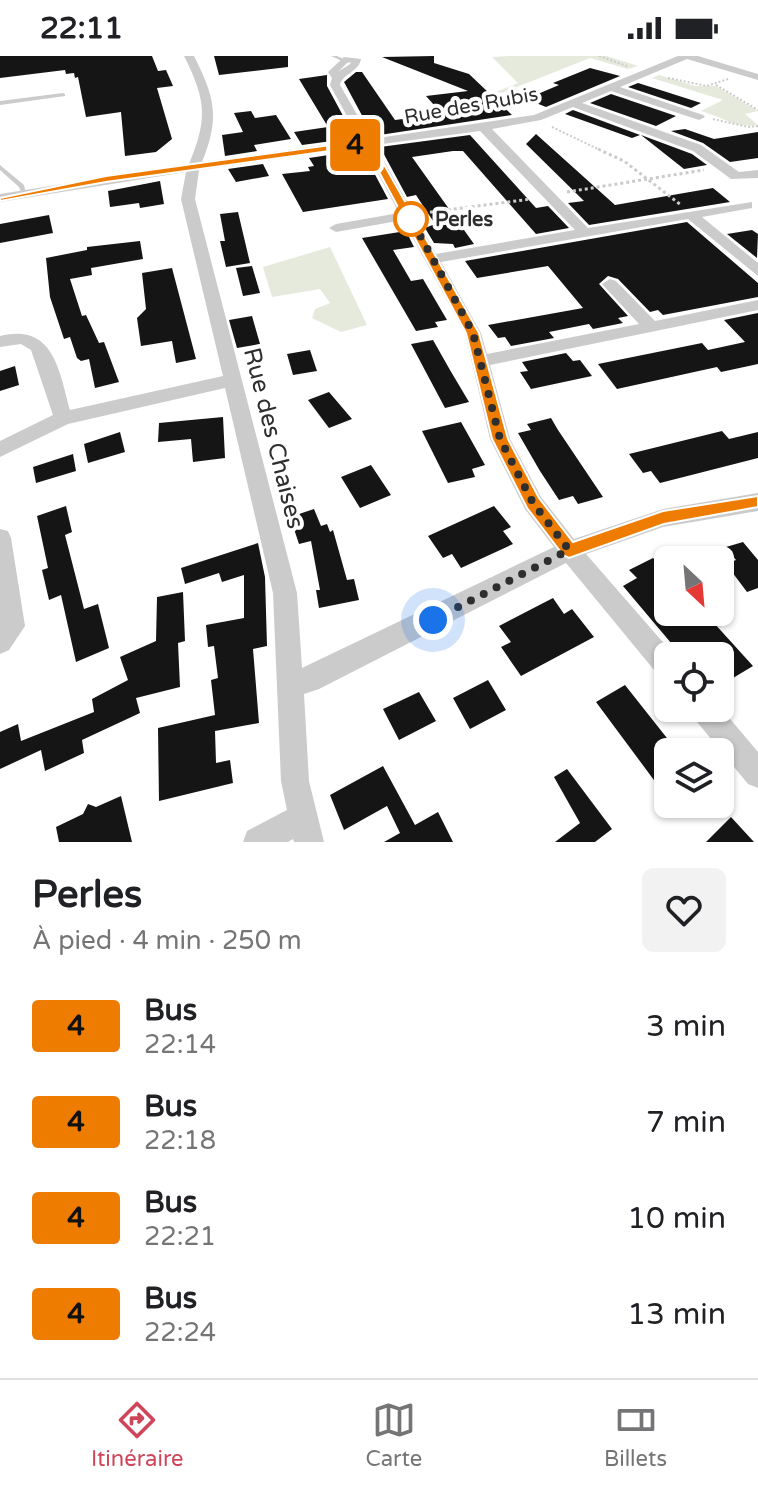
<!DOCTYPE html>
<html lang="fr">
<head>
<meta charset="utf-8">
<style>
  body { margin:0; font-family:"Varela Round",sans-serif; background:#f2f2f2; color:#202124; height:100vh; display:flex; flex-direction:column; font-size:30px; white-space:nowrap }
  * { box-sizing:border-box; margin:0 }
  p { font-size:26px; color:#757577 }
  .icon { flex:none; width:44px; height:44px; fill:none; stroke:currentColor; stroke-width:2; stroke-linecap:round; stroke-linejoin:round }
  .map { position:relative; height:786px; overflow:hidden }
  .side { display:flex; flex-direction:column; background:#fff; flex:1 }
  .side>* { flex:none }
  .badge { padding:0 16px; border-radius:6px; font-size:28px; line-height:52px }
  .needle { width:52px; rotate:154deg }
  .buttons { position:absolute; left:654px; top:490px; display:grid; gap:16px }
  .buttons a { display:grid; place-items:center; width:80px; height:80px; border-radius:12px; background:#fff; box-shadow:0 2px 6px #0004; font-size:40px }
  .you { position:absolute; width:40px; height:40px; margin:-20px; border:6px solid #fff; border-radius:50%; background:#1a73e8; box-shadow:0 0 0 12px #1a73e833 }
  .map>.badge { position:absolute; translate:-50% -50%; box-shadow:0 0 0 4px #fff }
  .round { display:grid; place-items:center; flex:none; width:84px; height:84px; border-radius:12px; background:#f2f2f2 }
  .headline { display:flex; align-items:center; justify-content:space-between; height:136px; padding:0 32px }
  h1 { font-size:38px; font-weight:800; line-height:60px }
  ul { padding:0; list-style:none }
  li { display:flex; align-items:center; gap:24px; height:96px; padding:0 32px }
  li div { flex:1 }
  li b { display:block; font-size:30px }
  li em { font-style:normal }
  li .badge { min-width:88px; font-weight:700; text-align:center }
  .status { display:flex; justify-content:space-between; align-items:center; height:56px; padding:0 40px; background:#fff; direction:ltr }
  .status svg { height:22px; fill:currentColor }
  .tab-bar { display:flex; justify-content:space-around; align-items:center; height:112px; border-top:2px solid #e0e0e0; background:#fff; font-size:22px; color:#757577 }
  .tab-bar a { display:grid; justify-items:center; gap:4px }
  .tab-bar .active { color:#cf465a }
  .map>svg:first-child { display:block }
</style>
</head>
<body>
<div class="status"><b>22:11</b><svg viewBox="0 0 49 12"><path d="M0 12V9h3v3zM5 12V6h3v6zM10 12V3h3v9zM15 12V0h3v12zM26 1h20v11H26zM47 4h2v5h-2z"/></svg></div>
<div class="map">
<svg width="758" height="786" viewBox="0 0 758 786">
  <rect width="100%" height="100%" fill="#fff"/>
  <path fill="#e5eadd" d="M509 0H607L638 10 628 13 590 2 494 40 491 38 518 27 492 1Z
    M659 19 695 30H716L758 55 745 58 758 69C736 73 720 60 701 55L723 44 652 22Z
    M330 191 367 269 341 276 312 262 315 253 330 247 320 233 272 241 263 211Z"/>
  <path fill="#151515" d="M0 0H152L158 15 166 14 173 30 157 32 172 83 156 96 125 100 121 56 86 61 78 21 75 22 74 17 66 18 65 14 0 22Z
    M214 0H288V11L219 19Z
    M434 0V7L469 18 512 59 373 80 344 26 356 16H362L395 64 442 58 426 40 468 35 382 1Z
    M590 12 620 20 546 51 526 43 559 29 553 27Z
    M327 19V30L355 82 302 89 294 76 328 71 299 23Z
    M638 27 654 32 701 47 691 52 628 31Z
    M611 38 676 60 656 70 590 47Z
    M573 54 640 79 632 82 565 58Z
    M251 55 255 62 276 59 291 83 254 89 257 95 225 100 222 79 243 76 234 57Z
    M685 73 714 83 758 76V102L730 106 703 87 671 75Z
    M536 78 615 149 713 132 730 146 589 169 568 147 584 145 526 88Z
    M470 79 536 152 548 150 569 172 536 178 463 95H453L412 101 474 188 455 192 453 188 434 187 425 172 435 168 416 139 407 141 380 91Z
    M641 79 692 98 707 109 684 113Z
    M362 94 388 143 303 156 282 118 310 115 308 111 314 110 309 102Z
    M263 108 269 120 236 126 228 113Z
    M160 125 164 148 140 152 139 147 110 151 108 135Z
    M238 156 250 207 226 211 220 185H225L220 158Z
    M49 159 53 177 0 187V168Z
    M687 166 758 227V241L663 259 658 254 650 256 618 223 608 220 599 228 628 260 618 262 623 267 593 273 589 268 549 276 554 282 511 290 505 281 498 282 488 269 583 252 548 210 477 222 465 205Z
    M752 174 758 178 757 202 727 178Z
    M406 175 414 191 393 194 411 225 423 223 447 264 435 266 438 271 416 275 362 182Z
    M140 185 143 203 91 212 92 219 70 223 82 260 86 259 99 287 104 286 119 326 95 332 89 303 81 305 77 302 70 281 64 283 50 241 46 202 87 194V191Z
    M252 210 260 237 243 240 236 212Z
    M172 212 196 303 176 307 172 285 141 290 137 262 146 253 142 217Z
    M758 257V308L721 316 717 311 617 333 598 308 702 287 708 294 745 286 724 264Z
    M252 260 260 288 237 292 229 264Z
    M433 284 450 314 469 346 445 352 411 288Z
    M310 294 317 315 293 319 287 298Z
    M566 297 573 305 580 304 592 320 531 333 520 316 528 315 522 306Z
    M15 310 19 329 0 335V315Z
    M329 336 352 363 329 372 308 344Z
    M223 361 225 402 193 406 191 383 158 386 159 367Z
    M551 362 558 374 603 441 578 448 573 440 559 444 540 415 518 377 531 374 527 368Z
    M461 366 485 409 472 413 475 421 448 427 422 375Z
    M722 375 729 383 758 376V402L660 427 651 415 643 417 629 398Z
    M120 376 125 396 88 407 84 388Z
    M73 398 76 415 36 427 33 411Z
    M371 409 391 439 360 452 341 421Z
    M66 450 72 476 65 479 84 553 98 548 109 592 76 606 61 539 49 544 42 514 48 512 37 460Z
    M494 450 511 471 503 475 513 488 461 512 452 498 443 502 428 480Z
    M314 453 321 470 327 468 330 476 333 474 347 524 354 523 359 544 319 552 316 534H320L311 485 299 488 290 461Z
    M743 486 758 504V532L747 536 726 508 736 504 726 491Z
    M258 487 265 521 267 590 253 593 259 667 215 675 216 707 230 704 233 727 159 745 158 672 215 659 211 624 218 622 214 590 208 591 206 569 244 562V519L222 526 219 517 185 528 181 512Z
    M653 502 668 517V556H704L753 610 728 625 720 617V600H682L623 530 637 522 629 514Z
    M183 536 185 585 178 587 180 631 136 642 140 657 82 684 84 697 45 715 41 694 0 713V676L18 668 21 685 94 656 92 643 128 624 120 601 156 585 157 541Z
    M553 542 564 558 572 553 594 581 521 620 501 591 511 586 499 570Z
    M488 624 506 654 470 673 453 642Z
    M625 629 678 696H668V743L596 646Z
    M419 636 436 665 399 684 383 653Z
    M383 710 415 769 438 756 453 786H384L400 777 387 750 344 774 330 739Z
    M567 713 612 773 595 786H555L580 767 554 721Z
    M121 740 132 786H59L56 771 83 758 88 748 96 751Z
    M731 761 754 786H706Z"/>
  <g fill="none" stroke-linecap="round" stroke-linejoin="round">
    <path stroke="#cbcbcb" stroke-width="2" stroke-dasharray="2 2" stroke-linecap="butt" d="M599 0 627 10
      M668 22 707 30 728 23
      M716 29 758 54
      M713 63 748 71 758 70
      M552 71 602 95"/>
    <path stroke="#cbcbcb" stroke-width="3" stroke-dasharray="3 3" stroke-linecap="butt" d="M598 93 624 105 681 149
      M567 136 704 114
      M424 157 531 143"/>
    <path fill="#cbcbcb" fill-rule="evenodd" d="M331 0H337L346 4 342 5Z
      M63 37 65 38V40L0 49V45Z
      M0 109 24 129 26 138H22L19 131 0 114Z"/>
    <path fill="#cbcbcb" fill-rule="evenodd" d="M184 0H194C215 42 220 61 202 106L360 84 330 29 332 22 328 16 344 1 361 3C359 16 343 17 340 29L371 83 534 59 678 0H698L758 18V24L687 3 620 31 703 59 705 61 699 64 611 35 582 47 701 89 739 116 758 114V122L731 123 693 95 573 51 541 64 492 73 588 172 752 146V152L702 161 758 207V220L688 163 441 206 481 277 487 298 639 268 602 228 610 223 616 225 655 265 758 244V254L490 309 510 383 541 441 574 483 663 453 758 437V455L663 471 586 498 675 600H668V623L659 620 566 507 319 633 304 638 309 725 324 786H294L293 783 288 786H243L247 775 287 754 281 725 273 537 225 332 68 368 0 401V385L53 359 31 294 21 288 0 291V280C53 267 59 313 70 354L223 320 181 143 186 116 0 146V138L189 108C208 62 206 44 184 0ZM351 6 350 8 338 16 347 7ZM480 75 575 174 436 198 375 89ZM364 91 399 157 336 168 329 172 336 176 403 164 465 277 490 383 525 453 554 491 302 612 297 537 195 143 199 114Z
      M0 473 8 475 11 482 25 570 9 594 0 598Z
      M720 651 758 696V732L748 728 693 661 690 652Z"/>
  </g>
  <path fill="#ee7c00" stroke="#fff" stroke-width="2" d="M367 84 372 87 479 277 508 383 539 442 573 486 663 455 758 440V451L664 468 569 502 563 499 527 452 492 383 466 277 365 90 106 126 0 145V142L106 120Z"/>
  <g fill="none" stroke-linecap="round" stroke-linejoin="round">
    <path stroke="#2e2e2e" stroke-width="8" stroke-dasharray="0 14.4" d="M411 163 409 159 473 277 500 383 533 447 569 494 433 564"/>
  </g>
  <circle fill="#fff" stroke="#ee7c00" stroke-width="4" cx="411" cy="163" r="16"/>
  <g text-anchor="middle" stroke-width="8" stroke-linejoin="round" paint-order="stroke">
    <g font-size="20" fill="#2e2e2e" stroke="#fff">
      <text transform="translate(471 49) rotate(-10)" y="7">Rue des Rubis</text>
    </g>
    <g font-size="20" font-weight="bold" fill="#2e2e2e" stroke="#fff" text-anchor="start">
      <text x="435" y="170">Perles</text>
    </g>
    <g font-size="24" fill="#2e2e2e" stroke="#fff">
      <text transform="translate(274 382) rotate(76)" y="8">Rue des Chaises</text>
    </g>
  </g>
</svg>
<div class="buttons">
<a><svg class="needle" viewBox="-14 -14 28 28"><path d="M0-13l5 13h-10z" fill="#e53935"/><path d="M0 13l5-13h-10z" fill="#757577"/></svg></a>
<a><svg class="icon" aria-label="locate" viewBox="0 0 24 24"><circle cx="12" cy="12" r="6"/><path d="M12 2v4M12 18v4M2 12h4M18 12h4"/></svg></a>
<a><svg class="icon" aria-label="layers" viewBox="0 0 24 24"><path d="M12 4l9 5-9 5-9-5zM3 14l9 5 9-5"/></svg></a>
</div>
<div class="you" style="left:433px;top:564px"></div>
<b class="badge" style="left:355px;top:89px;background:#ee7c00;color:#111">4</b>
</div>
<section class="side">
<div class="headline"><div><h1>Perles</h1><p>À pied · 4 min · 250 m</p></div><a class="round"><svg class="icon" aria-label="heart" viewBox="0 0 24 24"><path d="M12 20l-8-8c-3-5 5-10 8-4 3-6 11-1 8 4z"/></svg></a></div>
<ul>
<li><span class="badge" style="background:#ee7c00;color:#111">4</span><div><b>Bus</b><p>22:14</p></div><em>3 min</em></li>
<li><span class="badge" style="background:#ee7c00;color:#111">4</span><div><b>Bus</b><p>22:18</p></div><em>7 min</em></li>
<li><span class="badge" style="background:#ee7c00;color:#111">4</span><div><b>Bus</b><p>22:21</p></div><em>10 min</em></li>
<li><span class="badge" style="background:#ee7c00;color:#111">4</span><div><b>Bus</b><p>22:24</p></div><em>13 min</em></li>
</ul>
</section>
<nav class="tab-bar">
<a class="active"><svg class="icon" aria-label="directions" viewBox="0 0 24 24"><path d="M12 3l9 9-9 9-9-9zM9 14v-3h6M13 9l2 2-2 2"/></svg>Itinéraire</a>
<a><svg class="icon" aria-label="map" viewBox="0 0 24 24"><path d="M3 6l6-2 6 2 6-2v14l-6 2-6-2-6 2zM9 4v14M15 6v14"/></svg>Carte</a>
<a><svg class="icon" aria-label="tickets" viewBox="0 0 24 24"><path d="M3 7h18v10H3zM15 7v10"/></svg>Billets</a>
</nav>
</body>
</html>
